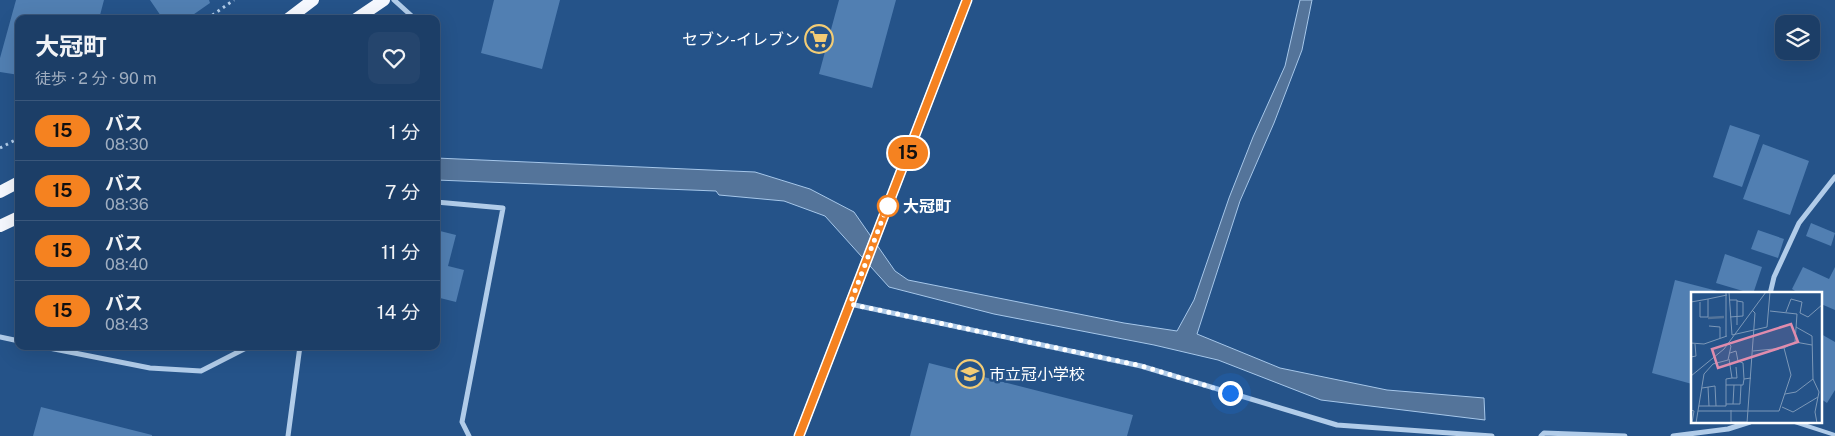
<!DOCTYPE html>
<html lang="ja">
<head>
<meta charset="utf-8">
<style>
  body { margin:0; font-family:"Public Sans","Noto Sans JP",sans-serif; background:#25456d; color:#f1f3f6; height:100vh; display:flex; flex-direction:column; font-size:19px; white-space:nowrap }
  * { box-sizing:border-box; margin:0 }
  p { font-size:16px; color:#a0aec0 }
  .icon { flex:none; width:28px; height:28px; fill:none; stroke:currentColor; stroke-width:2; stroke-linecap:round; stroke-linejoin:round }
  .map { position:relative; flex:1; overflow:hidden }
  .sheet { position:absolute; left:15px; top:15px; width:425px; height:335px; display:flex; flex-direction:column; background:#1c3e67; border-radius:10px; box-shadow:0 5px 20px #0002,0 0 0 1px #3a577b }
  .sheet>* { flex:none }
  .badge { padding:0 10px; border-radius:16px; font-size:18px; line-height:32px }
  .controls { position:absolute; left:1775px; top:15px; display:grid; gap:10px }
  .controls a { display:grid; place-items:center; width:45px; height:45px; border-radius:10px; background:#1c3e67; box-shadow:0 5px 20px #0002,0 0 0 1px #3a577b; font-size:25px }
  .you { position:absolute; width:25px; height:25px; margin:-12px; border:4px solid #fff; border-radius:50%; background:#1a73e8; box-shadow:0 0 0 8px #1a73e833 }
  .map>.badge { position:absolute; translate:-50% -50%; box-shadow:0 0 0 2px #fff }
  .round { display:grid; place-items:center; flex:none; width:52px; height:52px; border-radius:10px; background:#25456d }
  .summary { display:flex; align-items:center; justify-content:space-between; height:85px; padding:0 20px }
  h1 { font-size:24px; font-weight:700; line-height:38px }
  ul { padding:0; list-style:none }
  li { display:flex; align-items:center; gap:15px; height:60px; padding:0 20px; border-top:1px solid #3a577b }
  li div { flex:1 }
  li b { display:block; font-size:19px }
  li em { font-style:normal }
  li .badge { min-width:55px; font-weight:700; text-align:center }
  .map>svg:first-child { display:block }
</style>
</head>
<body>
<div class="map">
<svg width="1835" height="436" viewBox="0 0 1835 436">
  <rect width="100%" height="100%" fill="#255389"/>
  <path fill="#54749a" stroke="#a6c7ea" d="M1300 0H1312L1302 50 1274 123 1240 201 1197 334 1280 368 1387 390 1484 398 1485 420 1321 400 1218 360 1154 345 994 314 889 287 825 216 784 201 719 195 716 191 436 180V158L755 172 810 189 854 212 895 271 908 280 1124 323 1177 331 1194 300 1229 198 1253 137 1285 66Z"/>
  <path fill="#517fb2" d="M16 0H104L99 19H19V75L0 72V58Z
    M150 0H209L210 3 187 19H163Z
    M494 0H560L542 69 481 53Z
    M839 0H896L872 88 819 74Z
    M1730 125 1760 135 1742 187 1713 177Z
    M1763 144 1809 161 1790 215 1743 199Z
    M1811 223 1835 233 1831 246 1806 236Z
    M436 230 456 235 448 266 464 270 456 302 436 297Z
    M1758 230 1784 239 1778 258 1751 249Z
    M1725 254 1762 267 1753 294 1716 283Z
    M1803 267 1829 279 1835 267V310L1821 304V294H1800L1792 289Z
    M1675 280 1725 293 1692 294V384L1652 373Z
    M1821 334 1835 342V390L1827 403 1821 399Z
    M929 363 1133 415 1127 436H910Z
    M41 407 152 435V436H33Z"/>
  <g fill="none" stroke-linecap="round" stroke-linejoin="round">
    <path stroke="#b1cce9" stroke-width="3" stroke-dasharray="2.5 4" stroke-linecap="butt" d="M207 19 234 0
      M0 148 19 138"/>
    <path stroke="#b1cce9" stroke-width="4" d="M1795 422 1835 435"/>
    <path stroke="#b1cce9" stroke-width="5" d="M394 0 415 19
      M436 202 503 208 462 422 469 436
      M1770 294 1774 277 1799 223 1835 177
      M850 304 1141 366 1337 425 1492 436
      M0 337 19 341
      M39 346 150 368 201 371 250 346
      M288 436 300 346
      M1541 436 1544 433 1625 436
      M1673 436 1728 429 1750 422"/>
    <path stroke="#dce9f8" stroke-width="10" d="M799 436 967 0"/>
    <path stroke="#f5f8fe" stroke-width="12" d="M288 19 313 0
      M356 19 384 0
      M0 192 19 182
      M0 226 19 217"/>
  </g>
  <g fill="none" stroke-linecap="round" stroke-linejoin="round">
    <defs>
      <path id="line" d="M799 436 967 0"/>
    </defs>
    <use href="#line" stroke="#fff" stroke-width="11"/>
    <use href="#line" stroke="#f58220" stroke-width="8"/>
    <path stroke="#fff" stroke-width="5" stroke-dasharray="0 9" d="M888 206 889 202 850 304 1142 366 1230 393"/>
  </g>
  <defs>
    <symbol id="supermarket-ring" viewBox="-11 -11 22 22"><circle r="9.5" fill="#255389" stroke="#f3cc75" stroke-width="1.5"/><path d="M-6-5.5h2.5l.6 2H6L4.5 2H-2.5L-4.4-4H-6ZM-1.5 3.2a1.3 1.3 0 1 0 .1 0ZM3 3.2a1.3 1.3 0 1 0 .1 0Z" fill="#f3cc75"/></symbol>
    <symbol id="school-ring" viewBox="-11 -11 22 22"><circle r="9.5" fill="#255389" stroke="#f3cc75" stroke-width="1.5"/><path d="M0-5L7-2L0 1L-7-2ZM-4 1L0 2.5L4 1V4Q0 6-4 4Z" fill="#f3cc75"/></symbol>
  </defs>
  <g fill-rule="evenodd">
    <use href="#supermarket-ring" x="803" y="23" width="32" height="32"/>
    <use href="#school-ring" x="954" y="358" width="32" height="32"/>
  </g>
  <circle fill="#fff" stroke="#f58220" stroke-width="2.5" cx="888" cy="206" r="10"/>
  <g text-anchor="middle" stroke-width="5" stroke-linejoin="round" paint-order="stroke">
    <g font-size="16" fill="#fff" stroke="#255389" text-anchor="end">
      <text x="800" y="45">セブン-イレブン</text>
      <text x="989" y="380" text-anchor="start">市立冠小学校</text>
    </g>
    <g font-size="16" font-weight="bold" fill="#fff" stroke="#255389" text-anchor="start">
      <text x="903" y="212">大冠町</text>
    </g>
  </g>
  <g transform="translate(1691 292)">
    <rect width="131" height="131" fill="#255389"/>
    <path fill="none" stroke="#54749a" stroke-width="2.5" d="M17 26 33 25"/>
    <path fill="none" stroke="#7c98b8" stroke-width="1" d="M35 0V44M38 0 41 43 76 35 79 0M17 7 36 3M39 8H46V33M0 10 17 7V25H9V10M79 19 106 22 104 50M95 20 100 7 111 10 109 21M109 21 117 25 132 12M39 25 52 24V10L46 9M18 34 29 35V46M105 35 121 44 122 87 128 100 124 120 126 131M0 51 13 52 36 44M62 59 93 56 104 50 121 53M39 61 45 59 47 69 52 71 53 87 60 86M0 65 5 64 4 52M38 67 41 86 35 87V93H52L53 87M0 84 33 57 75 0M41 86H46L45 75M17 95 18 114M11 96 24 94 25 114M94 102 105 100 122 87M35 112H49L50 93M42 112 43 93M8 114H35V93M91 115 102 120 127 105M0 118 3 119 1 131M40 118V130H56M7 119H88L100 83 93 56M5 131 13 82 22 72 37 68 40 54 38 52M56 131 64 21 61 18"/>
    <path fill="#e08cad" fill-opacity="0.15" stroke="#e08cad" stroke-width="2.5" d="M100 32 107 50 27 76 21 57Z"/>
    <rect width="131" height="131" fill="none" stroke="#fff" stroke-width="2.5"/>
  </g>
</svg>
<div class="controls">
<a><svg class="icon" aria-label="layers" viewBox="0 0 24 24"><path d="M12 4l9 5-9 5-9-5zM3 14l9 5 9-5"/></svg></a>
</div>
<div class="you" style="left:1230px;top:393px"></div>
<b class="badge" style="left:908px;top:153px;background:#f58220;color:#111">15</b>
<section class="sheet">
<div class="summary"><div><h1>大冠町</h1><p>徒歩 · 2 分 · 90 m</p></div><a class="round"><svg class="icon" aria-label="heart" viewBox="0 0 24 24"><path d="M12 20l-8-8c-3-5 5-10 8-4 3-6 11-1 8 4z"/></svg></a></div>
<ul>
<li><span class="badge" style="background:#f58220;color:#111">15</span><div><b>バス</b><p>08:30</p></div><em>1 分</em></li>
<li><span class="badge" style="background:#f58220;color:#111">15</span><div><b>バス</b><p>08:36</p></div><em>7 分</em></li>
<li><span class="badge" style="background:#f58220;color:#111">15</span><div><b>バス</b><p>08:40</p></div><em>11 分</em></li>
<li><span class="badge" style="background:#f58220;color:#111">15</span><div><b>バス</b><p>08:43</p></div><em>14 分</em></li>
</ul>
</section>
</div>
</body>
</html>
